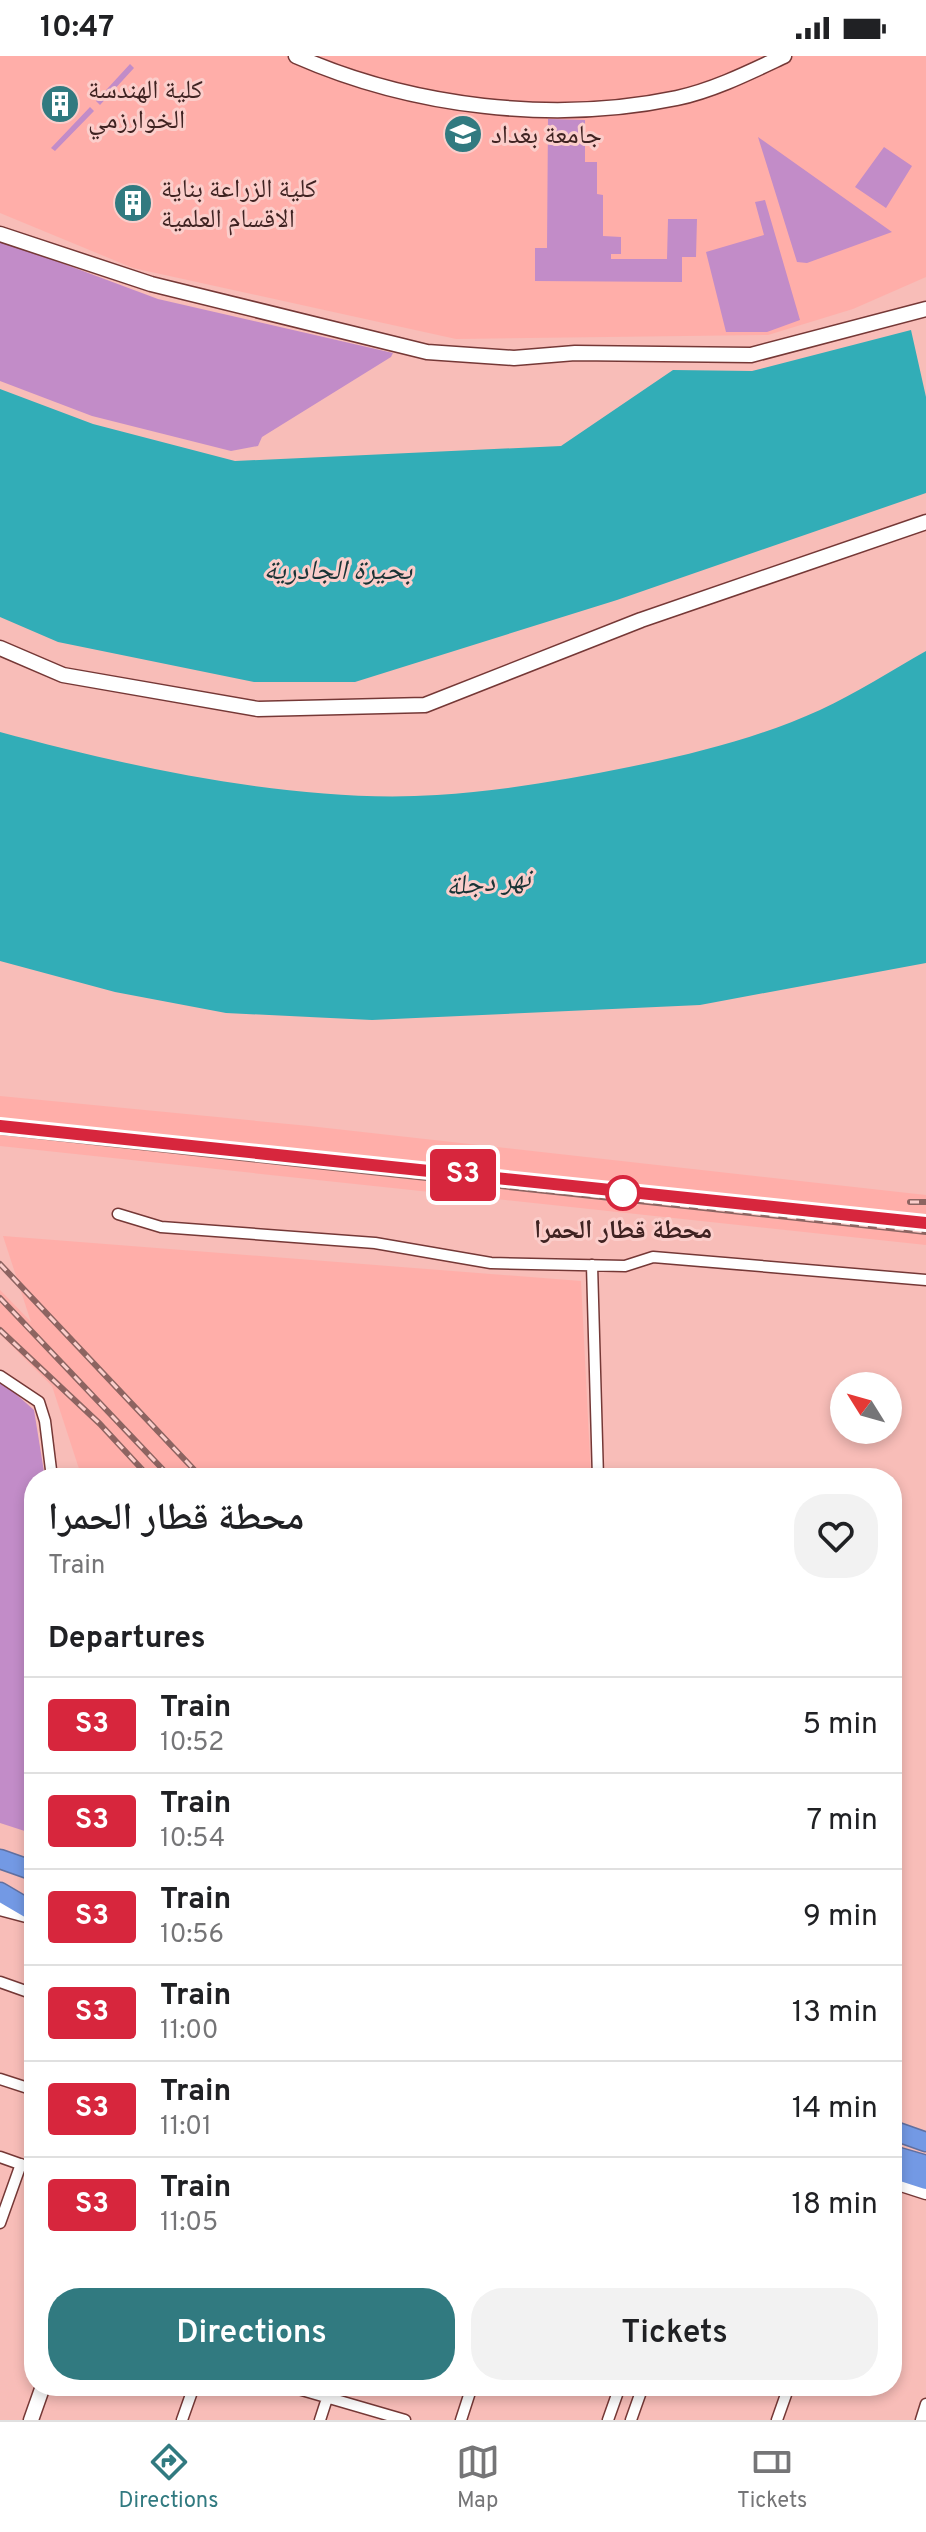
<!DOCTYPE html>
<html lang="en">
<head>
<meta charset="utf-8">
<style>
  body { margin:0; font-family:Overpass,"Noto Naskh Arabic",sans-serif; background:#f2f2f2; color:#202124; height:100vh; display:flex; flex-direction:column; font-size:30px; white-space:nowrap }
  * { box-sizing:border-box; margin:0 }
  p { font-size:26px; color:#757577 }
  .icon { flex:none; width:44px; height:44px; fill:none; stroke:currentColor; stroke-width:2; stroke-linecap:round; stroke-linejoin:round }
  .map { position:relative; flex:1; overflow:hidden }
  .sheet { position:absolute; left:24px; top:1412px; width:878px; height:928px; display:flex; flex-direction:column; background:#fff; border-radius:32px; box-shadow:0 4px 12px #0003 }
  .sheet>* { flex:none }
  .badge { padding:0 16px; border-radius:6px; font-size:28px; line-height:52px }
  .needle { width:52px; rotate:307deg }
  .buttons { position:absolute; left:830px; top:1316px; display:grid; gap:16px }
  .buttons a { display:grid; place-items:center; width:72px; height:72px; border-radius:50%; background:#fff; box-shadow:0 4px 12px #0003; font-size:40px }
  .map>.badge { position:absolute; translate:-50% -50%; box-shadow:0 0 0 4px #fff }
  h2 { padding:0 24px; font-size:30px; line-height:72px }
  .round { display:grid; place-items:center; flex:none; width:84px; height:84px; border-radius:32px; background:#f2f2f2 }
  .summary { display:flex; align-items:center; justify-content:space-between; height:136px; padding:0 24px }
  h1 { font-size:38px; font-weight:600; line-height:60px }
  .primary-button { display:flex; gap:16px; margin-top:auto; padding:16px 24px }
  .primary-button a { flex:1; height:92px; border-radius:32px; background:#317a80; color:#fff; font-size:32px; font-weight:600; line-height:92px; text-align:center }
  .primary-button a+a { background:#f2f2f2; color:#202124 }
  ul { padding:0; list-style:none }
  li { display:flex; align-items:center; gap:24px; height:96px; padding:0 24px; border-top:2px solid #e0e0e0 }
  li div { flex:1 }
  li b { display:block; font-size:30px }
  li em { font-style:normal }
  li .badge { min-width:88px; font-weight:700; text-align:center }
  .status { display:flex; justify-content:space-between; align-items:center; height:56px; padding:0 40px; background:#fff; direction:ltr }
  .status svg { height:22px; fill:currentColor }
  .menu { display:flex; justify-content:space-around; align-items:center; height:112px; border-top:2px solid #e0e0e0; background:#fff; font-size:22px; color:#757577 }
  .menu a { display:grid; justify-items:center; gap:4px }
  .menu .current { color:#317a80 }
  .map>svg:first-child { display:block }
</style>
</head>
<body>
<div class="status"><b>10:47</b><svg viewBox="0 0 49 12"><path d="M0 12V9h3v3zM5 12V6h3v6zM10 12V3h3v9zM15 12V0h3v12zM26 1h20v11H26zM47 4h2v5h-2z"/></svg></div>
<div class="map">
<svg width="926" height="2364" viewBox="0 0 926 2364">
  <rect width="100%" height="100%" fill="#f8bdb8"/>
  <path fill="#ffaea9" d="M0 0H926V221L853 253 768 279 456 283 133 212 0 157Z
    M0 1040 309 1070 926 1139V1189L0 1090Z
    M3 1180 581 1225 591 1422H82L52 1330 0 1278V1234L31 1266Z"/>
  <path fill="#c28cc8" d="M130 8 134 12 100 49 96 45Z
    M90 51 94 55 55 95 51 92Z
    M548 63 585 64V106H597V138L603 139V180L621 181V198H611V203H667L668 163H697L696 201H682V226L535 225V192H547Z
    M758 81 892 176 807 207 797 206Z
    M884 91 912 110 886 152 855 131Z
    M765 144 800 264 767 276H726L706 196 764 179 755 146Z
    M0 184 158 243 393 297 391 301 262 381 258 390 231 395 92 360 0 325Z
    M0 1324 34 1354 45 1422H34V1778L0 1767Z"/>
  <path fill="#32adb7" d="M911 274 926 341V437L617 544 355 626H254L58 586 0 561V333L93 368 235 405 561 390 673 314 752 315Z
    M926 595V907L700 949 372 964 226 957 115 936 0 905V676C134 712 298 748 437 739 501 735 565 724 629 711 694 698 758 682 820 654 856 637 891 615 926 595Z"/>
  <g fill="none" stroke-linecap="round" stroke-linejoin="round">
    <defs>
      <path id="street" d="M118 1158 161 1171 375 1187 491 1207 625 1210 653 1201 926 1224
        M592 1209 598 1422
        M0 1320 39 1346 45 1365 52 1422
        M0 1926 34 1938
        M0 2023 34 2034
        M0 2101 34 2113
        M0 2167 21 2108
        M288 2330 405 2364
        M182 2364 194 2330
        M320 2364 331 2330
        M461 2364 472 2330
        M608 2364 620 2330
        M631 2364 643 2330
        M777 2364 789 2330
        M921 2364 926 2348"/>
      <path id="secondary" d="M296 0C412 51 553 68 677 42 714 34 750 16 784 0
        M0 178 151 228 427 296 514 302 575 297 751 299 926 253
        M0 592 63 619 258 653 425 649 641 564 926 466
        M0 1852 34 1861
        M892 2125 926 2136
        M31 2364 43 2330"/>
      <path id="highway" d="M0 1803 34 1815
        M0 1836 34 1856
        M892 2074 926 2086
        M892 2099 926 2109
        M892 2113 926 2124"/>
    </defs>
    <use href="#street" stroke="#753836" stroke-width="13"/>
    <use href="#secondary" stroke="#753836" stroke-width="17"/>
    <use href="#highway" stroke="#6170a0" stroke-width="21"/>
    <use href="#street" stroke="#fff" stroke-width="10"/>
    <use href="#secondary" stroke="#fff" stroke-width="14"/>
    <use href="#highway" stroke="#7399e4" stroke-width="18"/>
    <defs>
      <path id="rail" d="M0 1076 926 1176
        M910 1146H926
        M0 1208 202 1422
        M0 1242 171 1422
        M0 1274 100 1368 150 1422"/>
    </defs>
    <use href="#rail" stroke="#8d6461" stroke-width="6"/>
    <use href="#rail" stroke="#fbcecb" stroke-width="3" stroke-dasharray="9" stroke-linecap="butt"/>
  </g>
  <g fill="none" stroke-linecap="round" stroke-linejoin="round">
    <defs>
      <path id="line" d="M0 1070 926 1167"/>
    </defs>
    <use href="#line" stroke="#fff" stroke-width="18"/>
    <use href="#line" stroke="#d7263d" stroke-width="12"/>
  </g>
  <defs>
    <symbol id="building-disc" viewBox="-11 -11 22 22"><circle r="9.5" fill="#317a80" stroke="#fbcecb"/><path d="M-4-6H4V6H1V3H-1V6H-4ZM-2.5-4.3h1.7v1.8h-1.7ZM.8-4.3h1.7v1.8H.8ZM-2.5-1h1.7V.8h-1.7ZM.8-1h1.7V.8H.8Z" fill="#fff"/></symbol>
    <symbol id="university-disc" viewBox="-11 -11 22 22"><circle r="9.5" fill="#317a80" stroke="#fbcecb"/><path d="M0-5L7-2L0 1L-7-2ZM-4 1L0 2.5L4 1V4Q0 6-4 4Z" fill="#fff"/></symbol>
  </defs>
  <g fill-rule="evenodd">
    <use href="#building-disc" x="38" y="26" width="44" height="44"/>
    <use href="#university-disc" x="441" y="56" width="44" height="44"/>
    <use href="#building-disc" x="111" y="125" width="44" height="44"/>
  </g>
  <circle fill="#fff" stroke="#d7263d" stroke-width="4" cx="623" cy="1137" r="16"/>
  <g text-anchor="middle" stroke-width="6" stroke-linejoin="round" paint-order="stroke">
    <g font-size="26" fill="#3f2322" stroke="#fbcecb" text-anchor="start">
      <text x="88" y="42">كلية الهندسة<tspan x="88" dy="30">الخوارزمي</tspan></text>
      <text x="491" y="87">جامعة بغداد</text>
      <text x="161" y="141">كلية الزراعة بناية<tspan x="161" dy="30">الاقسام العلمية</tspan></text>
    </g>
    <g font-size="26" font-weight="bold" fill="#3f2322" stroke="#fbcecb">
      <text x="623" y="1182">محطة قطار الحمرا</text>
    </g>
    <g font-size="28" font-style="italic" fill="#193335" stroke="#fbcecb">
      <text x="338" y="523">بحيرة الجادرية</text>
      <text transform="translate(488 825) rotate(-6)" y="10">نهر دجلة</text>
    </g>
  </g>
</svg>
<div class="buttons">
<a><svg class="needle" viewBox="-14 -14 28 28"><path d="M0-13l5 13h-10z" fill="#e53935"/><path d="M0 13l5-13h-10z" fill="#757577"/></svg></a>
</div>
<b class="badge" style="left:463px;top:1119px;background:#d7263d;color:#fff">S3</b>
<section class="sheet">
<div class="summary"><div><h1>محطة قطار الحمرا</h1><p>Train</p></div><a class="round"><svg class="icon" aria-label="heart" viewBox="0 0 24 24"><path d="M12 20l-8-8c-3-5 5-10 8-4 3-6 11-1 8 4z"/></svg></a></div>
<h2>Departures</h2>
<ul>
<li><span class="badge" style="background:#d7263d;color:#fff">S3</span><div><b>Train</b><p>10:52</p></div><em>5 min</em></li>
<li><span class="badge" style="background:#d7263d;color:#fff">S3</span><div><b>Train</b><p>10:54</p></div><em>7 min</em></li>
<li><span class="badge" style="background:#d7263d;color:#fff">S3</span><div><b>Train</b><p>10:56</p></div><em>9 min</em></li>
<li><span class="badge" style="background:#d7263d;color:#fff">S3</span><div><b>Train</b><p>11:00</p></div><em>13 min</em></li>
<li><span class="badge" style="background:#d7263d;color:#fff">S3</span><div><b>Train</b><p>11:01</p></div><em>14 min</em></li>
<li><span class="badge" style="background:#d7263d;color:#fff">S3</span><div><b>Train</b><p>11:05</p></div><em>18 min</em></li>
</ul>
<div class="primary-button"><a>Directions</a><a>Tickets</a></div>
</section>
</div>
<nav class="menu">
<a class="current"><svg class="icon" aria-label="directions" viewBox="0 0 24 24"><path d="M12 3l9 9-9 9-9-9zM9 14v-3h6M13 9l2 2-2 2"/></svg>Directions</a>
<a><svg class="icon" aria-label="map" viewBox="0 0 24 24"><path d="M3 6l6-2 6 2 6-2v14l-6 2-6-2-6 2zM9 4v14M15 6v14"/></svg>Map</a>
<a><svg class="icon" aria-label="tickets" viewBox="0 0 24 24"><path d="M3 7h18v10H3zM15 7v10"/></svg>Tickets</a>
</nav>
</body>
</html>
